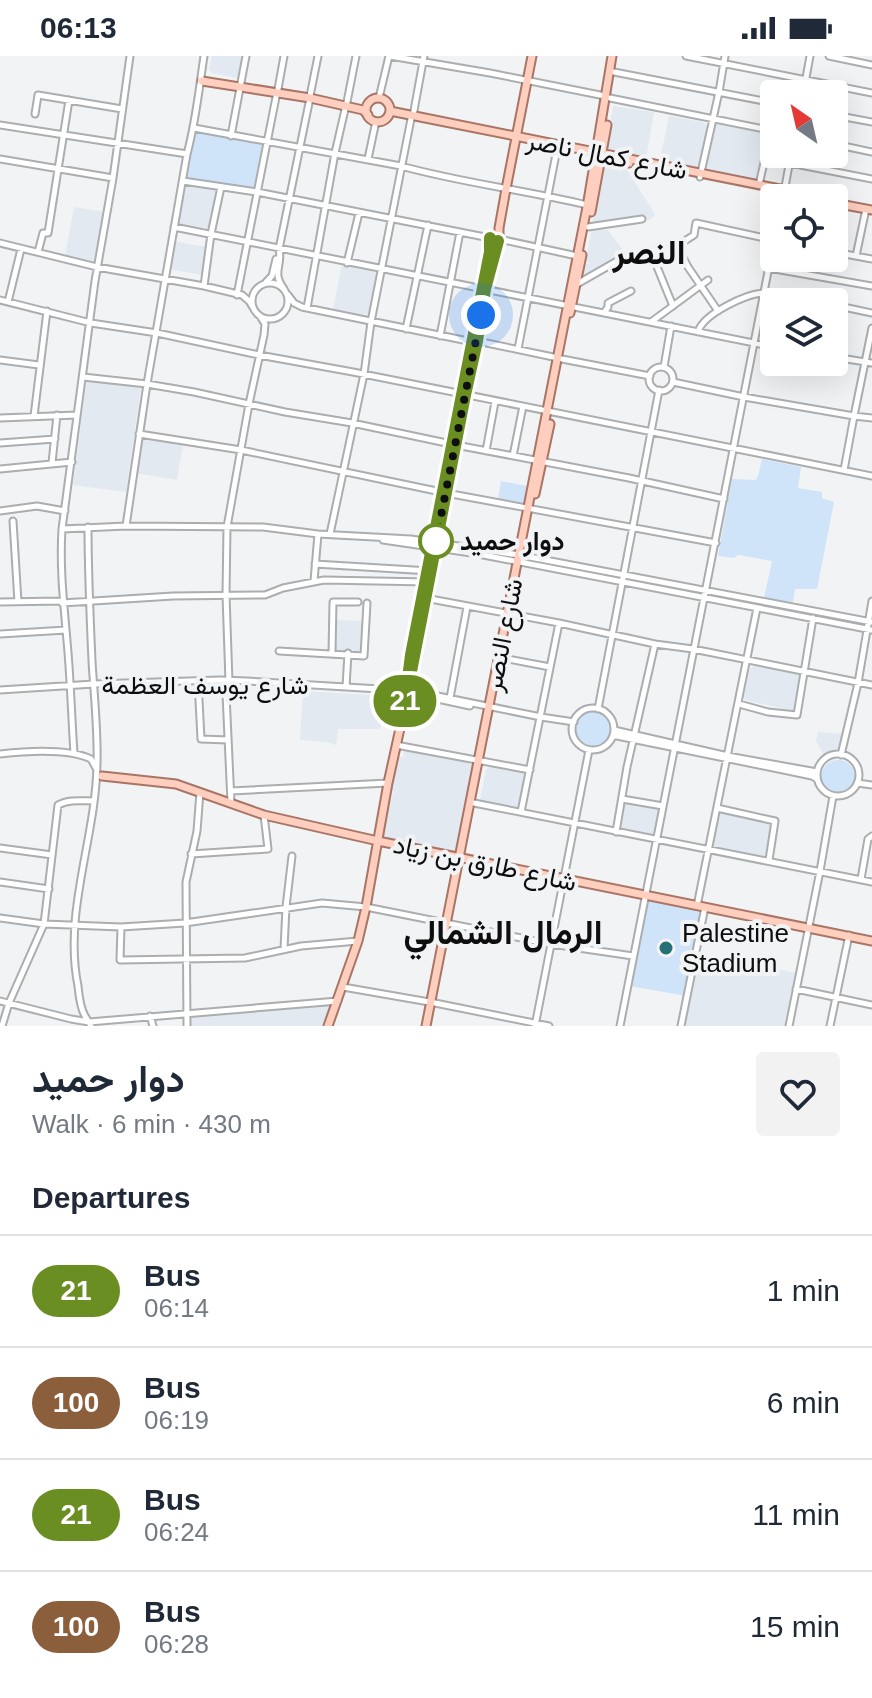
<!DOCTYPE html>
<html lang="en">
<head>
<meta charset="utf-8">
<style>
  body { margin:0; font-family:Helvetica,Vazirmatn,sans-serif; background:#f2f2f3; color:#1f2937; height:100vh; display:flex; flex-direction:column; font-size:30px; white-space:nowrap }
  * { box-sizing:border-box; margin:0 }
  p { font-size:26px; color:#747a83 }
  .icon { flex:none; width:44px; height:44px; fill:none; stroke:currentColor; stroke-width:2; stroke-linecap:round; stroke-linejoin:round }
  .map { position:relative; height:970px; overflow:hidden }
  .panel { display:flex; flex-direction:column; background:#fff; flex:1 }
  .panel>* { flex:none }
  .badge { padding:0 16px; border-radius:26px; font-size:28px; line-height:52px }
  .needle { width:52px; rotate:326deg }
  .tools { position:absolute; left:760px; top:24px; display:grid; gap:16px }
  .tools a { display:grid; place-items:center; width:88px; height:88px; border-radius:8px; background:#fff; box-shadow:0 8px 32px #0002; font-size:40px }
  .you { position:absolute; width:40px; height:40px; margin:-20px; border:6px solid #fff; border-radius:50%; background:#1a73e8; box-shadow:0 0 0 12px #1a73e833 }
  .map>.badge { position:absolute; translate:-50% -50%; box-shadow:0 0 0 4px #fff }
  h2 { padding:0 32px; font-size:30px; line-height:72px }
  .round { display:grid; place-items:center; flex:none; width:84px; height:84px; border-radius:8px; background:#f2f2f3 }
  .overview { display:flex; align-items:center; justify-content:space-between; height:136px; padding:0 32px }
  h1 { font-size:38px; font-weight:700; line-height:60px }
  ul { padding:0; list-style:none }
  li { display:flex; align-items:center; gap:24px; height:112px; padding:0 32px; border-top:2px solid #e0e1e3 }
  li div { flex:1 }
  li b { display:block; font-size:30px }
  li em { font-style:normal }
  li .badge { min-width:88px; font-weight:700; text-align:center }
  .status { display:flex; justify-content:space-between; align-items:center; height:56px; padding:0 40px; background:#fff; direction:ltr }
  .status svg { height:22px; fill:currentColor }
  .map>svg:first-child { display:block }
</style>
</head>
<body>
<div class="status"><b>06:13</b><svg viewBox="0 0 49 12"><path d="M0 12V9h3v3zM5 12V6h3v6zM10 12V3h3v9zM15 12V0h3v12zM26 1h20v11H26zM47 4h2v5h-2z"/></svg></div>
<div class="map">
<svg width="872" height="970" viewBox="0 0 872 970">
  <rect width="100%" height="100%" fill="#f1f3f5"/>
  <path fill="#e2e9f1" d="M212 0H245L240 20 238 22 212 17 209 13Z
    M613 50 654 56 646 103 606 94Z
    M669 60 702 66 707 69 700 109 696 112 660 104Z
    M716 68 769 78 758 127 704 117Z
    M604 106 625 111 655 158 652 162 648 165 643 162 592 169Z
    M188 129 214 133 218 136 210 170 208 172 181 168 178 164 186 131Z
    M74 151 105 156 96 208 65 201Z
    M592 172 608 174 627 200 581 223 584 208H589L586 204Z
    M178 186 207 191 202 219 169 213 175 187Z
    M342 209 374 215 377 218 369 258 356 259 333 253Z
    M87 323 141 330 126 436 73 429Z
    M144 378 183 387 177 424 135 417 140 381Z
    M335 564 364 565V598L334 593Z
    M754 610 801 618 794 655 745 644 744 641 750 613Z
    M303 635 386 640 380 673H338L336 689 327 686 300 684Z
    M818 676 842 678 839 697 825 701 816 685Z
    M405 693 475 706 457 795 454 797 418 790 419 788 416 787 415 789 384 782 383 780 393 736 391 733 398 701H403Z
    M490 710 523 716 526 719 520 753 480 745 486 714Z
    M623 742 662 750 655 782 617 774Z
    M720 755 772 766 766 802 753 799 751 796 750 799 715 793 713 789Z
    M729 902 795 917 784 970H684L697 904 728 909Z
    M327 947 330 953 322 970H187L189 959Z"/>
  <path fill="#d0e4f9" d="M196 75 264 88 254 135 186 122Z
    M762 403 801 411 798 432 822 436V442L834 446 817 533H795L793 546 764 542 772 505 738 499 734 502 718 500 732 423 756 424 758 420Z
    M501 425 527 430 524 447 498 443Z
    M576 673a17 17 0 1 1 34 0a17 17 0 1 1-34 0Z
    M821 721a17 17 0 1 1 34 0a17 17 0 1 1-34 0Z
    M647 841 703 853 686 940 630 930Z"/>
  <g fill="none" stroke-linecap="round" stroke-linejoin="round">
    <defs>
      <path id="minor" d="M390 0 490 17 605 40
        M686 0 872 37
        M829 0 872 9
        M614 16 774 47
        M278 33 284 0
        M803 38 810 0
        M310 40 318 0
        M379 42 389 0
        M610 42 774 75
        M347 46 356 0
        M35 58 38 39 122 53
        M834 59 872 66
        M413 60 424 0
        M0 69 187 98
        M194 72 401 110C462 127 525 134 587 149
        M231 80 246 0
        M834 88 872 96
        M0 103 113 122
        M368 103 376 65
        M790 107 872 123
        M700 121 719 36 725 0
        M183 125 257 136 490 182
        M759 129 771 75
        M783 142 791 98
        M174 171 774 291
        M588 171 642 163
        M834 172 839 148
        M499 183 577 200
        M0 187 97 211 204 230 242 239 249 245 254 253
        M677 190 688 211 718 255
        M38 196 43 177H48L69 44
        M651 196 673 250
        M834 196 872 203
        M856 200 866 153
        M347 207 359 157
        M769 212 872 230
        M266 226 272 220 276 203
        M252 245a18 18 0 1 1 36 0a18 18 0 1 1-36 0Z
        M577 228 619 204 677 190 694 179 696 167 774 184
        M204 230 211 178 221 131
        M284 233C271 215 283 211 279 193L310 42
        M237 239 277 36
        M288 239 294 247 302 251 473 286 477 285 558 302
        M0 244 91 267 157 277 259 299 353 316 872 420
        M8 246 21 193
        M834 249 872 257
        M307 252 335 97 346 49
        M604 257 608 251V247L631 235
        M651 266 708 224
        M406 273 428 169
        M698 276C703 258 746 238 763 237L821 246
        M440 280 460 176
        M518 293 557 93
        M834 301 872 307
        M562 303 650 320
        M0 304 39 309
        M664 311 671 270
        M649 323a12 12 0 1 1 24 0a12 12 0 1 1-24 0Z
        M83 321 147 328 194 336 285 356 352 367 456 389 629 422 724 443
        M673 326 744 341 854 360 872 272
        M34 360 47 255
        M0 362 77 359
        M139 378 241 394 446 437 716 487
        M0 387 55 383
        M486 395 495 346
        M513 400 523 350
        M52 407 57 359
        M0 413 72 406
        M844 414 854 360 872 362
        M0 455 37 450 65 455
        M13 465 18 546
        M126 470 147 328 187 98C196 65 199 33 204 0
        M88 471C88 516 90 560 92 605 94 639 98 673 97 708 96 782 63 856 78 930 79 940 80 952 85 960 87 963 89 966 91 970
        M62 473 126 470 263 471 318 478 411 483 519 499 872 566
        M330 478 364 318 371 266 411 63
        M383 484 478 498 872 574
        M315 508 430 515
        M314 525 318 478
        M425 542 559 567 655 588 693 593 872 629
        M0 546 62 545
        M62 547 173 540 265 539 283 532 324 524 428 526
        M0 578 66 574
        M279 595 364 600 367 547
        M332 597 333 546H358
        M503 602 550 611
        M198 625 201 683 228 684
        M346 631 348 597
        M0 634 94 628 220 624 247 625 413 635 541 661 574 666
        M410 637 470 650
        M450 642 467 551
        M739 648 768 656 797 659 813 562
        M572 673a21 21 0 1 1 42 0a21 21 0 1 1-42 0Z
        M598 653 659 334
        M614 674 728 700 817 716
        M613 680H617L812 720 817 723
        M396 689 530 714
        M74 697C72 668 71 639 69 610 66 564 59 520 62 473L95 225 113 122 130 0
        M0 698C27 695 67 692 91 703L96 712
        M817 719a21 21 0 1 1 42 0a21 21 0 1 1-42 0Z
        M841 699 858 627 872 545
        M857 727 872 729
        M231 735 388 727
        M622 743 663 750
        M231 746 226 638 229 626 226 539 227 471 249 348 264 279 265 268 260 260
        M474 747 872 826
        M717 752 775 765 769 804
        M521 756 559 567
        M616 776 627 711 655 588
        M0 792 52 799
        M191 798 268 793 264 759
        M861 823 868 783 872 780
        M0 826 49 833
        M697 850 757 552
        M0 862 44 868 121 871 185 867 322 847 366 851 551 888 633 900
        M121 871 120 904 245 902 301 890 358 885
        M284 893 286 851 292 800
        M343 931 435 947 549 970
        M796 933 872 949
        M0 945 71 963 89 966 338 945
        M150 960 153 970
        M2 970 9 947 44 868 58 749C69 743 82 745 94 745
        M187 970 186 826 197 775 200 736
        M535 970 589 694
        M620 970 774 185
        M681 970 705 851
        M789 970 820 815 833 740
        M830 970 849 879"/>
      <path id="major" d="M202 25 310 42 363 54 368 59
        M366 54a12 12 0 1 1 24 0a12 12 0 1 1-24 0Z
        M390 55 825 142
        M598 101 629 107
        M834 147 872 154
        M591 156 607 69
        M499 182V172L506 133 532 0
        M489 200 490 182
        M570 257 582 199
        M535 438 550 368
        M102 720 176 728 264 759 378 785 872 885
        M328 970 358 885 366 851 388 727 408 636 416 583 477 285 485 233 498 185
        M426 970 587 151 612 0"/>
    </defs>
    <use href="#minor" stroke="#abadaf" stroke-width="9"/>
    <use href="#major" stroke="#a97565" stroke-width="11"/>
    <use href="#minor" stroke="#fff" stroke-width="5"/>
    <use href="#major" stroke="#fecebf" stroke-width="7"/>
  </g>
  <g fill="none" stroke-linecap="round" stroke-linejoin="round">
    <defs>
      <path id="line" d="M490 182V196L411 599 405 646 465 339 477 285 485 233 498 185"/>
    </defs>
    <use href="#line" stroke="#fff" stroke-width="18"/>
    <use href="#line" stroke="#6b8e23" stroke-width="12"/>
    <path stroke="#0e0e0f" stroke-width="8" stroke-dasharray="0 14.4" d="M436 485 481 259"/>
  </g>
  <circle fill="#fff" stroke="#6b8e23" stroke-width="4" cx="436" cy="485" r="16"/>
  <circle fill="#267077" stroke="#f1f3f5" stroke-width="3" cx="666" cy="892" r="8"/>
  <g text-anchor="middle" stroke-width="8" stroke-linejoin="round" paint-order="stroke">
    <g font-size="26" fill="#0e0e0f" stroke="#f1f3f5">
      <text transform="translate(607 99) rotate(11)" y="9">شارع كمال ناصر</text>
      <text transform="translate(503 579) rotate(-79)" y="9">شارع النصر</text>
      <text x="205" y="638">شارع يوسف العظمة</text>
      <text transform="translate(485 807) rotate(12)" y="9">شارع طارق بن زياد</text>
    </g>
    <g font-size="26" font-weight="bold" fill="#0e0e0f" stroke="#f1f3f5" text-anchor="start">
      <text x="460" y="494">دوار حميد</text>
    </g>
    <g font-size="26" fill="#0e0e0f" stroke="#f1f3f5" text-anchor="start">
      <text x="682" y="886">Palestine<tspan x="682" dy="30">Stadium</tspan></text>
    </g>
    <g font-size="34" font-weight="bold" fill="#0e0e0f" stroke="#f1f3f5">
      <text x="649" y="208">النصر</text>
      <text x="503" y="888">الرمال الشمالي</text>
    </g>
  </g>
</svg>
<div class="tools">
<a><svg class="needle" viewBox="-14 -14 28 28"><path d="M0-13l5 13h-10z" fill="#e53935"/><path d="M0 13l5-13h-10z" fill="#747a83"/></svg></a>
<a><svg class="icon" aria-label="locate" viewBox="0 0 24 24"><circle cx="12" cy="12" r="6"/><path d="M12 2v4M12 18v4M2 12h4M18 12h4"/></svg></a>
<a><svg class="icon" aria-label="layers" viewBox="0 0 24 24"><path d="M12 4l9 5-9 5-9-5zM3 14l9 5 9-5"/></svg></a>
</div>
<div class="you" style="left:481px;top:259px"></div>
<b class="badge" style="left:405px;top:645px;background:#6b8e23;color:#fff">21</b>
</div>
<section class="panel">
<div class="overview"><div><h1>دوار حميد</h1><p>Walk · 6 min · 430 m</p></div><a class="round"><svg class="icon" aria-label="heart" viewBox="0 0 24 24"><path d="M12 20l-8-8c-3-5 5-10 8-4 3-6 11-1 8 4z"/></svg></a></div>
<h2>Departures</h2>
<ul>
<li><span class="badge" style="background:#6b8e23;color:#fff">21</span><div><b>Bus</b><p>06:14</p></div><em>1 min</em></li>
<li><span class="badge" style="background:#8b5e3c;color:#fff">100</span><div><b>Bus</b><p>06:19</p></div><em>6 min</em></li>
<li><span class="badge" style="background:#6b8e23;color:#fff">21</span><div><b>Bus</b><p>06:24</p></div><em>11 min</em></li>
<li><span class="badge" style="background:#8b5e3c;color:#fff">100</span><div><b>Bus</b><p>06:28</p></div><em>15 min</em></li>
</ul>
</section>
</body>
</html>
